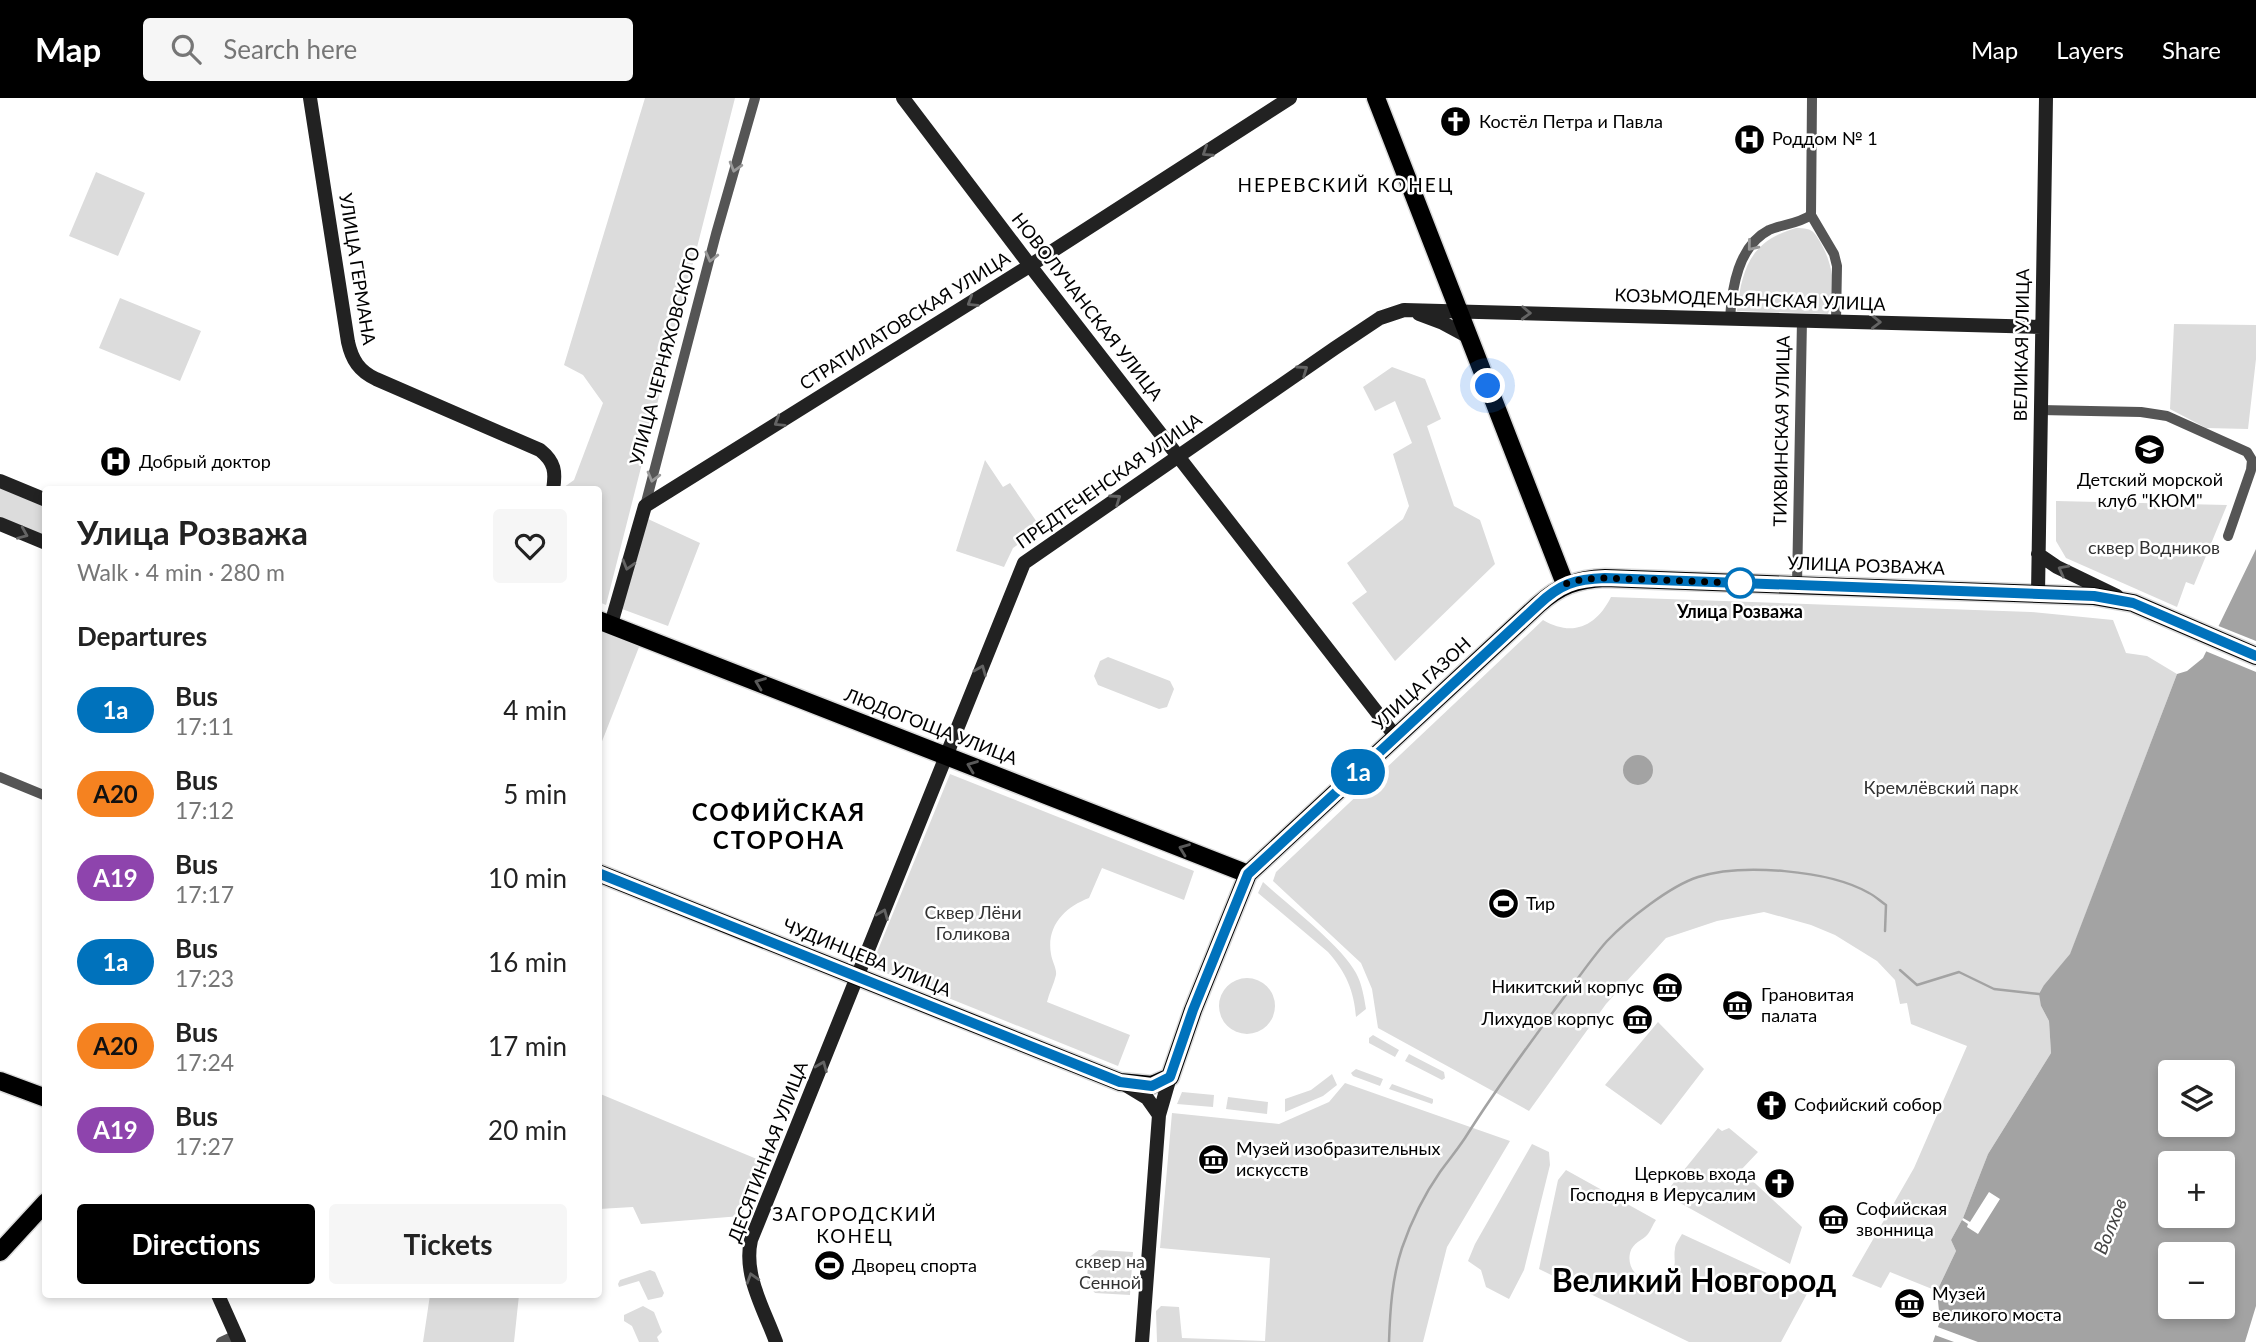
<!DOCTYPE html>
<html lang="en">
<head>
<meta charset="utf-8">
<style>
  body { margin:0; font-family:Lato,sans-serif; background:#f6f6f6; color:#222; height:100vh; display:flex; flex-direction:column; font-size:26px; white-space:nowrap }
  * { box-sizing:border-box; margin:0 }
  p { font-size:23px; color:#767676 }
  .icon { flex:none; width:38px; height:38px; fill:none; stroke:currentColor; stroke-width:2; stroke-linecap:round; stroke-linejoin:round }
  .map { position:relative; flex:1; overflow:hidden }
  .panel { position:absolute; left:42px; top:388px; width:560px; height:812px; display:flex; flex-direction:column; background:#fff; border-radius:7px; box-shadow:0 4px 10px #0003 }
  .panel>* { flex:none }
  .badge { padding:0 14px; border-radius:23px; font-size:24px; line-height:46px }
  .fabs { position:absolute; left:2158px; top:962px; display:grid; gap:14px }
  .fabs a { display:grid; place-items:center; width:77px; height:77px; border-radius:7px; background:#fff; box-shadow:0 4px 10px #0003; font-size:35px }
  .you { position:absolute; width:35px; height:35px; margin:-18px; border:5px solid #fff; border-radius:50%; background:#1a73e8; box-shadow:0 0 0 10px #1a73e833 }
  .map>.badge { position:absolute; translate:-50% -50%; box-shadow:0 0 0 4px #fff }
  h2 { padding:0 35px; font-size:26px; line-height:63px }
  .round { display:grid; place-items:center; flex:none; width:74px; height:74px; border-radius:7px; background:#f6f6f6 }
  .overview { display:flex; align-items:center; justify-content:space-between; height:119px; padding:0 35px }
  h1 { font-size:33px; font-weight:700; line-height:52px }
  .primary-button { display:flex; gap:14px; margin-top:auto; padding:14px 35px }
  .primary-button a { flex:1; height:80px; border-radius:7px; background:#000; color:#fff; font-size:28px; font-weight:700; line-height:80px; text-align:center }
  .primary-button a+a { background:#f6f6f6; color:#222 }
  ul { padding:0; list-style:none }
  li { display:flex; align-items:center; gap:21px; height:84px; padding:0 35px }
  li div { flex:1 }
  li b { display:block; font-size:26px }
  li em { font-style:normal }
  li .badge { min-width:77px; font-weight:700; text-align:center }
  header { display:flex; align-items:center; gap:42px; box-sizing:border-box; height:98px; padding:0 35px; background:#000; color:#fff }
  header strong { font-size:33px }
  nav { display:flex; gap:38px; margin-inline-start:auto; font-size:24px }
  .search { width:490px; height:63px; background:#f6f6f6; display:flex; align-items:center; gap:18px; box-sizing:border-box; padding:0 24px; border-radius:7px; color:#767676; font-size:26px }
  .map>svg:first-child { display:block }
</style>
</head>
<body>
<header>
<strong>Map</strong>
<div class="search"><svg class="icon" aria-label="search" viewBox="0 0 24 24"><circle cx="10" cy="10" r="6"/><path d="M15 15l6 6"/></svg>Search here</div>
<nav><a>Map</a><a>Layers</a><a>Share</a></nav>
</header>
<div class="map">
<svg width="2256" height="1244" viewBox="0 0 2256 1244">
  <rect width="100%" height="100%" fill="#fff"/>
  <path fill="#dcdcdc" d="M645 0H735L606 507 599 504 598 392H560L574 382 603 305 583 277 564 267Z
    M96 74 145 95 118 158 69 138Z
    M1796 130C1800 130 1804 130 1807 131 1813 132 1816 137 1819 142 1832 163 1838 192 1828 216L1737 213C1742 169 1751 143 1796 130Z
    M120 200 201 233 180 283 99 250Z
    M2174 226 2256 227V261L2248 331 2206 330 2170 311Z
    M1392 269 1425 281 1441 321 1427 328 1454 408 1480 422 1495 466 1395 563 1352 505 1367 494 1347 465 1403 421 1409 408 1393 356 1412 345 1395 303 1375 313 1363 289Z
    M985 362 1003 389 1010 385 1041 430 1013 450 1004 469 956 453Z
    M0 387 45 406V442L0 423Z
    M2056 403 2227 407 2194 487 2186 484 2177 509 2066 460 2056 443Z
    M648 421 700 445 668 528 622 511Z
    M1611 499 2031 514 2113 522 2126 555 2147 558 2177 576 2070 857 2044 887 2041 908 2049 923 2051 955 1988 1056 1963 1120 1951 1142 1956 1153 1937 1193 1890 1174 1881 1190 1852 1178 1914 1070 1967 948 1911 926 1907 905 1900 906 1895 882 1877 863 1835 837 1811 827 1764 814 1717 823 1666 840 1606 906 1529 1013 1378 930 1372 891 1361 865 1273 783 1276 774 1543 522C1572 539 1596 529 1611 499Z
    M599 528 641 544 599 651Z
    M1108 559 1170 583 1174 591 1167 609 1159 611 1098 587 1094 578 1100 563Z
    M950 676 1194 773 1184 802 1102 770 1089 800C1065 809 1046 828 1051 856 1052 863 1057 871 1056 877 1054 886 1049 895 1047 904L1130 937 1118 968 871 869Z
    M1263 784C1287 806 1342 848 1356 875 1362 886 1364 899 1366 911L1356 919C1354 893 1346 874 1328 854L1258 795Z
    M1219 908a28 28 0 1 1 56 0a28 28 0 1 1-56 0Z
    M1658 924 1704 971 1661 1027 1605 987Z
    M1373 937 1399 952 1395 959 1369 945V940Z
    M1409 956 1444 974 1445 980 1442 982 1405 963Z
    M1356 971 1383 981 1380 988 1353 978 1351 975Z
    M1332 976 1337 987 1323 998 1285 1014V1001L1311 992Z
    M1345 985 1510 1043 1447 1149 1423 1244H1157L1156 1213 1161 1208 1179 1209 1182 1240 1265 1243 1270 1160 1160 1150 1172 1015 1279 1026 1329 1004Z
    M1392 986 1433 1001V1004L1432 1006 1389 991Z
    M1182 994 1214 997 1213 1009 1177 1006Z
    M598 995 764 1064 741 1118 641 1126 633 1109 599 1111Z
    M1228 999 1268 1004 1267 1016 1226 1011Z
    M1718 1030 1722 1033 1729 1030 1758 1054 1741 1072 1802 1129 1790 1166 1673 1101 1670 1094 1671 1088Z
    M1532 1046 1549 1054 1550 1067 1524 1172 1509 1201 1486 1189 1481 1172 1468 1163 1475 1146Z
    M1566 1072 1656 1122C1653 1126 1651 1132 1648 1136 1642 1143 1633 1144 1630 1155 1625 1178 1654 1193 1670 1176 1678 1167 1673 1160 1675 1151 1675 1146 1680 1140 1682 1136L1808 1194 1781 1244H1689L1539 1171 1558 1082Z
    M1099 1152 1133 1154 1130 1197 1095 1195 1087 1185 1088 1160Z
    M650 1172 655 1174 664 1195 662 1199 648 1202 639 1183 619 1189 618 1186 620 1182Z
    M430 1197H519L514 1244H423Z
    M643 1208 654 1214 662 1234 657 1239 659 1244H639L632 1228 624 1223V1217Z"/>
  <path fill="#a3a3a3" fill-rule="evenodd" d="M2256 451V1208L2245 1244H1933L1940 1223 1937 1193 1956 1153 1951 1142 1963 1120 1988 1056 2051 955 2049 923 2041 908 2039 896 2044 887 2070 856 2177 576 2187 573 2203 560ZM2170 975H2222V1027H2170ZM2170 1066H2222V1118H2170ZM2170 1157H2222V1209H2170Z
    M1623 672a15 15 0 1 1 30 0a15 15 0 1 1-30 0Z"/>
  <path fill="#fff" d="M2216 527 2256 543V574L2203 552Z
    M1989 1094 2000 1101 1978 1136 1967 1129 1968 1126 1962 1122 1963 1120 1970 1124Z
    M1935 1228 1978 1244H1954L1932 1236Z"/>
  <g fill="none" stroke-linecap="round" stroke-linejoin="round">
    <path stroke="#a3a3a3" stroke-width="2.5" d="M1900 872 1917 887 1959 874 1994 891 2039 896
      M1389 1244C1390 1213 1392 1180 1402 1150 1411 1124 1424 1097 1440 1074 1448 1063 1457 1052 1465 1040 1494 994 1526 950 1559 906 1575 885 1590 862 1607 843 1627 822 1670 788 1698 779 1741 765 1829 772 1869 795 1875 798 1880 803 1886 807L1885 833"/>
    <defs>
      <path id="primary" d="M1376 0 1565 486
        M598 522 1248 776
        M598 775 1120 984 1152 987 1170 979 1193 912 1248 776 1538 507C1559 488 1577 481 1605 480L2093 498 2133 505 2256 558
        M0 983 46 1000
        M0 1154 46 1104"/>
    </defs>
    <use href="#primary" stroke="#dbdbdb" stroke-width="21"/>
    <path stroke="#555" stroke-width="10" d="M1812 0 1811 117 1834 156 1837 168 1836 223
      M1730 220C1732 190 1738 148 1769 132 1783 126 1798 126 1811 117
      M2040 312 2141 314 2167 318 2247 354 2252 362 2251 372 2228 438
      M645 408 716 136 755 0
      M1797 487 1802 222
      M0 679 46 698
      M221 1244 236 1237"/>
    <path stroke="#222" stroke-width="14" d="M310 0 348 244C352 262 359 273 376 281L540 352C555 364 556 374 553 392
      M903 0 1035 174 1396 639
      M1419 216 1443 225 1469 239
      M0 383 46 402
      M0 426 46 445
      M2038 456 2057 469 2117 498
      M2038 495 2046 0
      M611 526 645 408 1023 172 1290 0
      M1124 986 1147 1000 1159 1017
      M218 1197 239 1244
      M776 1244C764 1211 743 1177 751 1142L1024 465 1335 250 1380 220 1404 212 2041 229
      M1142 1244 1159 1017 1170 979"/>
    <use href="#primary" stroke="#000" stroke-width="18"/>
  </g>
  <defs><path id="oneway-chevron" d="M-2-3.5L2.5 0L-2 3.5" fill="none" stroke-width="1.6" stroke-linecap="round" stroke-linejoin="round" transform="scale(1.75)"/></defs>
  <g stroke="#646464">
    <use href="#oneway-chevron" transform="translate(1207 54) rotate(147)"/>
    <use href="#oneway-chevron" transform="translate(972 204) rotate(148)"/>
    <use href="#oneway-chevron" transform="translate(1526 215) rotate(2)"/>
    <use href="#oneway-chevron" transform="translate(1876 224) rotate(1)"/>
    <use href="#oneway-chevron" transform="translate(1303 272) rotate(-35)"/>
    <use href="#oneway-chevron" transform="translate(779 324) rotate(148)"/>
    <use href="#oneway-chevron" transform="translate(1116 401) rotate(-35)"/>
    <use href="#oneway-chevron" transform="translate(23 436) rotate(23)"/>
    <use href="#oneway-chevron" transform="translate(628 467) rotate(106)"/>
    <use href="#oneway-chevron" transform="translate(2063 472) rotate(-152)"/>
    <use href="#oneway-chevron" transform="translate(981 572) rotate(-68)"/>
    <use href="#oneway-chevron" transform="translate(883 816) rotate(-68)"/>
    <use href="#oneway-chevron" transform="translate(822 968) rotate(-68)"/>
    <use href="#oneway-chevron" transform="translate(752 1180) rotate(-107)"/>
  </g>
  <g stroke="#999">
    <use href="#oneway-chevron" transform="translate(735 69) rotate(106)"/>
    <use href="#oneway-chevron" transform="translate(1752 148) rotate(129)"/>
    <use href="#oneway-chevron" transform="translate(711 159) rotate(104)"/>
    <use href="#oneway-chevron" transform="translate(653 379) rotate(105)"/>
  </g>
  <g stroke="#595959">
    <use href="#oneway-chevron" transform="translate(760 585) rotate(-159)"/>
    <use href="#oneway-chevron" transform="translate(972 668) rotate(-159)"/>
    <use href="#oneway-chevron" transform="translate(1184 751) rotate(-159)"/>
  </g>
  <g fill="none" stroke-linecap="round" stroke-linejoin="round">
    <defs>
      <path id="line" d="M598 775 1120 984 1152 988 1170 979 1193 912 1248 776 1538 507C1560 486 1575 481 1605 480L2094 498 2133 505 2256 558"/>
    </defs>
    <use href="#line" stroke="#fff" stroke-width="16"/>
    <use href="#line" stroke="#0072bc" stroke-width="10"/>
    <path stroke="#000" stroke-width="7" stroke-dasharray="0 12.6" d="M1488 288 1565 486 1584 481 1605 480 1740 485"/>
  </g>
  <defs>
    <symbol id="church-disc" viewBox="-11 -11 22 22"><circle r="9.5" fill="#000" stroke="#fff"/><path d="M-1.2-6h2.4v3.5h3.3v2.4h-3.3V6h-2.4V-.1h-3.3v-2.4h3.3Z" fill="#fff"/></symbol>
    <symbol id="hospital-disc" viewBox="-11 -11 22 22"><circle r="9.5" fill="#000" stroke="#fff"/><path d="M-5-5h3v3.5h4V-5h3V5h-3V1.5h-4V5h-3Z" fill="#fff"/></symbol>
    <symbol id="school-disc" viewBox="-11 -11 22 22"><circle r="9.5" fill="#000" stroke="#fff"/><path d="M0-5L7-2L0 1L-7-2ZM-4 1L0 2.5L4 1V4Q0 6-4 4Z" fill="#fff"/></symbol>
    <symbol id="stadium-disc" viewBox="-11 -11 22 22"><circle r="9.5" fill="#000" stroke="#fff"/><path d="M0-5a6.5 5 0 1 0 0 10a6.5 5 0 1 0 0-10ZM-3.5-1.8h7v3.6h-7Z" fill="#fff"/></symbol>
    <symbol id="museum-disc" viewBox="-11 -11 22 22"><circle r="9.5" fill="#000" stroke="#fff"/><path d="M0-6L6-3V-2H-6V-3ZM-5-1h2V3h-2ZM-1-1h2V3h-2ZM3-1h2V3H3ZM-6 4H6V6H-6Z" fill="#fff"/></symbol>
  </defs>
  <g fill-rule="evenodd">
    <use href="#church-disc" x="1438" y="6" width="35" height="35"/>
    <use href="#hospital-disc" x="1732" y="24" width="35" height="35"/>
    <use href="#school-disc" x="2132" y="334" width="35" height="35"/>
    <use href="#hospital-disc" x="98" y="346" width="35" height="35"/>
    <use href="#stadium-disc" x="1486" y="788" width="35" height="35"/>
    <use href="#museum-disc" x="1650" y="872" width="35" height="35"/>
    <use href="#museum-disc" x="1720" y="890" width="35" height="35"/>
    <use href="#museum-disc" x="1620" y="904" width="35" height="35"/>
    <use href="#church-disc" x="1754" y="990" width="35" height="35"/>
    <use href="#museum-disc" x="1196" y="1044" width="35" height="35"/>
    <use href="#church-disc" x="1762" y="1068" width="35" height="35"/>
    <use href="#museum-disc" x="1816" y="1104" width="35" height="35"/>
    <use href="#stadium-disc" x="812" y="1150" width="35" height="35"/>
    <use href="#museum-disc" x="1892" y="1188" width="35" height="35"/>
  </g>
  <circle fill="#fff" stroke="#0072bc" stroke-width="3.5" cx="1740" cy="485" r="14"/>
  <g text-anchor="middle" stroke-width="5" stroke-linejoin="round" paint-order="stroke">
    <g font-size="18" fill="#000" stroke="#fff" text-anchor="start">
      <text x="1479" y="30">Костёл Петра и Павла</text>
      <text x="1772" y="47">Роддом № 1</text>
      <text x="139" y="370">Добрый доктор</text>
      <text x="2150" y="388" text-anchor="middle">Детский морской<tspan x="2150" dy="21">клуб "КЮМ"</tspan></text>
      <text x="1526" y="812">Тир</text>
      <text x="1644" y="895" text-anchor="end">Никитский корпус</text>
      <text x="1761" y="903">Грановитая<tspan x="1761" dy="21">палата</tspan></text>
      <text x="1614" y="927" text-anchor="end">Лихудов корпус</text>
      <text x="1794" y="1013">Софийский собор</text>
      <text x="1236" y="1057">Музей изобразительных<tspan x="1236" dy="21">искусств</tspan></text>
      <text x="1756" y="1082" text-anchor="end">Церковь входа<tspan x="1756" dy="21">Господня в Иерусалим</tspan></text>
      <text x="1856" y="1117">Софийская<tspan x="1856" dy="21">звонница</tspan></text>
      <text x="852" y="1174">Дворец спорта</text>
      <text x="1932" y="1202">Музей<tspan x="1932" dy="21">великого моста</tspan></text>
    </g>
    <g font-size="18" fill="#000" stroke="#fff">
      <text transform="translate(357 171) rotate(81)" y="6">УЛИЦА ГЕРМАНА</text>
      <text transform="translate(1750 202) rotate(2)" y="6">КОЗЬМОДЕМЬЯНСКАЯ УЛИЦА</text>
      <text transform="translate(1087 209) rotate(52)" y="6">НОВОЛУЧАНСКАЯ УЛИЦА</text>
      <text transform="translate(905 223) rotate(-32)" y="6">СТРАТИЛАТОВСКАЯ УЛИЦА</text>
      <text transform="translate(2022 247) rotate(-89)" y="6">ВЕЛИКАЯ УЛИЦА</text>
      <text transform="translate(665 258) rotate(-75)" y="6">УЛИЦА ЧЕРНЯХОВСКОГО</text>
      <text transform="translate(1782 333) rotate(-89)" y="6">ТИХВИНСКАЯ УЛИЦА</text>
      <text transform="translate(1109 383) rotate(-35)" y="6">ПРЕДТЕЧЕНСКАЯ УЛИЦА</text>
      <text transform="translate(1866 468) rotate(2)" y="6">УЛИЦА РОЗВАЖА</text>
      <text transform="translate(1422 586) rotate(-43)" y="6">УЛИЦА ГАЗОН</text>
      <text transform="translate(931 629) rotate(21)" y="6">ЛЮДОГОЩА УЛИЦА</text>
      <text transform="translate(867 860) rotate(22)" y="6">ЧУДИНЦЕВА УЛИЦА</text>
      <text transform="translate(768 1054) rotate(-69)" y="6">ДЕСЯТИННАЯ УЛИЦА</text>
    </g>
    <g font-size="18" fill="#333" stroke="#fff">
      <text x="2154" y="456">сквер Водников</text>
      <text x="1941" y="696">Кремлёвский парк</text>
      <text x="973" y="821">Сквер Лёни<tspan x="973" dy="21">Голикова</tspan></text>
      <text x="1110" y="1170">сквер на<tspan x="1110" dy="21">Сенной</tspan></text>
    </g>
    <g font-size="18" font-weight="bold" fill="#000" stroke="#fff">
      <text x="1740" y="520">Улица Розважа</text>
    </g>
    <g font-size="19" letter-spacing="2" fill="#000" stroke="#fff">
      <text x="1346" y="94">НЕРЕВСКИЙ КОНЕЦ</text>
      <text x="855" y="1123">ЗАГОРОДСКИЙ<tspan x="855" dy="22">КОНЕЦ</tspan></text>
    </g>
    <g font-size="19" font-style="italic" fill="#444" stroke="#fff">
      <text transform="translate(2110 1128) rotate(-68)" y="7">Волхов</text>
    </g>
    <g font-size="24" font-weight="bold" letter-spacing="2" fill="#000" stroke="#fff">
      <text x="779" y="723">СОФИЙСКАЯ<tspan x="779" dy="28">СТОРОНА</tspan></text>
    </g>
    <g font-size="32" font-weight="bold" fill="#000" stroke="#fff">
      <text x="1694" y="1194">Великий Новгород</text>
    </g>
  </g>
</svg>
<div class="fabs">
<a><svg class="icon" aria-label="layers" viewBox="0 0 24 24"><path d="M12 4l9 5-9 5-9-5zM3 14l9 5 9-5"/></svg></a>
<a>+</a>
<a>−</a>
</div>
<div class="you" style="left:1488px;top:288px"></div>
<b class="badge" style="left:1358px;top:674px;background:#0072bc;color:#fff">1a</b>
<section class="panel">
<div class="overview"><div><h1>Улица Розважа</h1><p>Walk · 4 min · 280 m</p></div><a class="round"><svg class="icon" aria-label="heart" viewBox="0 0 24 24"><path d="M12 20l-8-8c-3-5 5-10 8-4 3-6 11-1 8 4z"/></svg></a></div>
<h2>Departures</h2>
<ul>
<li><span class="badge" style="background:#0072bc;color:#fff">1a</span><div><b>Bus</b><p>17:11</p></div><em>4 min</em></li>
<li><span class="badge" style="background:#f58220;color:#111">А20</span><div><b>Bus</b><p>17:12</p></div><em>5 min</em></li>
<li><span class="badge" style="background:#8e44ad;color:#fff">A19</span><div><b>Bus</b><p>17:17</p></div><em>10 min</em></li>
<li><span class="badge" style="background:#0072bc;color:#fff">1a</span><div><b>Bus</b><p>17:23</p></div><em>16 min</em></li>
<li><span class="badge" style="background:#f58220;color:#111">А20</span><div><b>Bus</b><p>17:24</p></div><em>17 min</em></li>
<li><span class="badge" style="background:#8e44ad;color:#fff">A19</span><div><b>Bus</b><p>17:27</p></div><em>20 min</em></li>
</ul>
<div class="primary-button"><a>Directions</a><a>Tickets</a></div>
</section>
</div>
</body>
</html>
